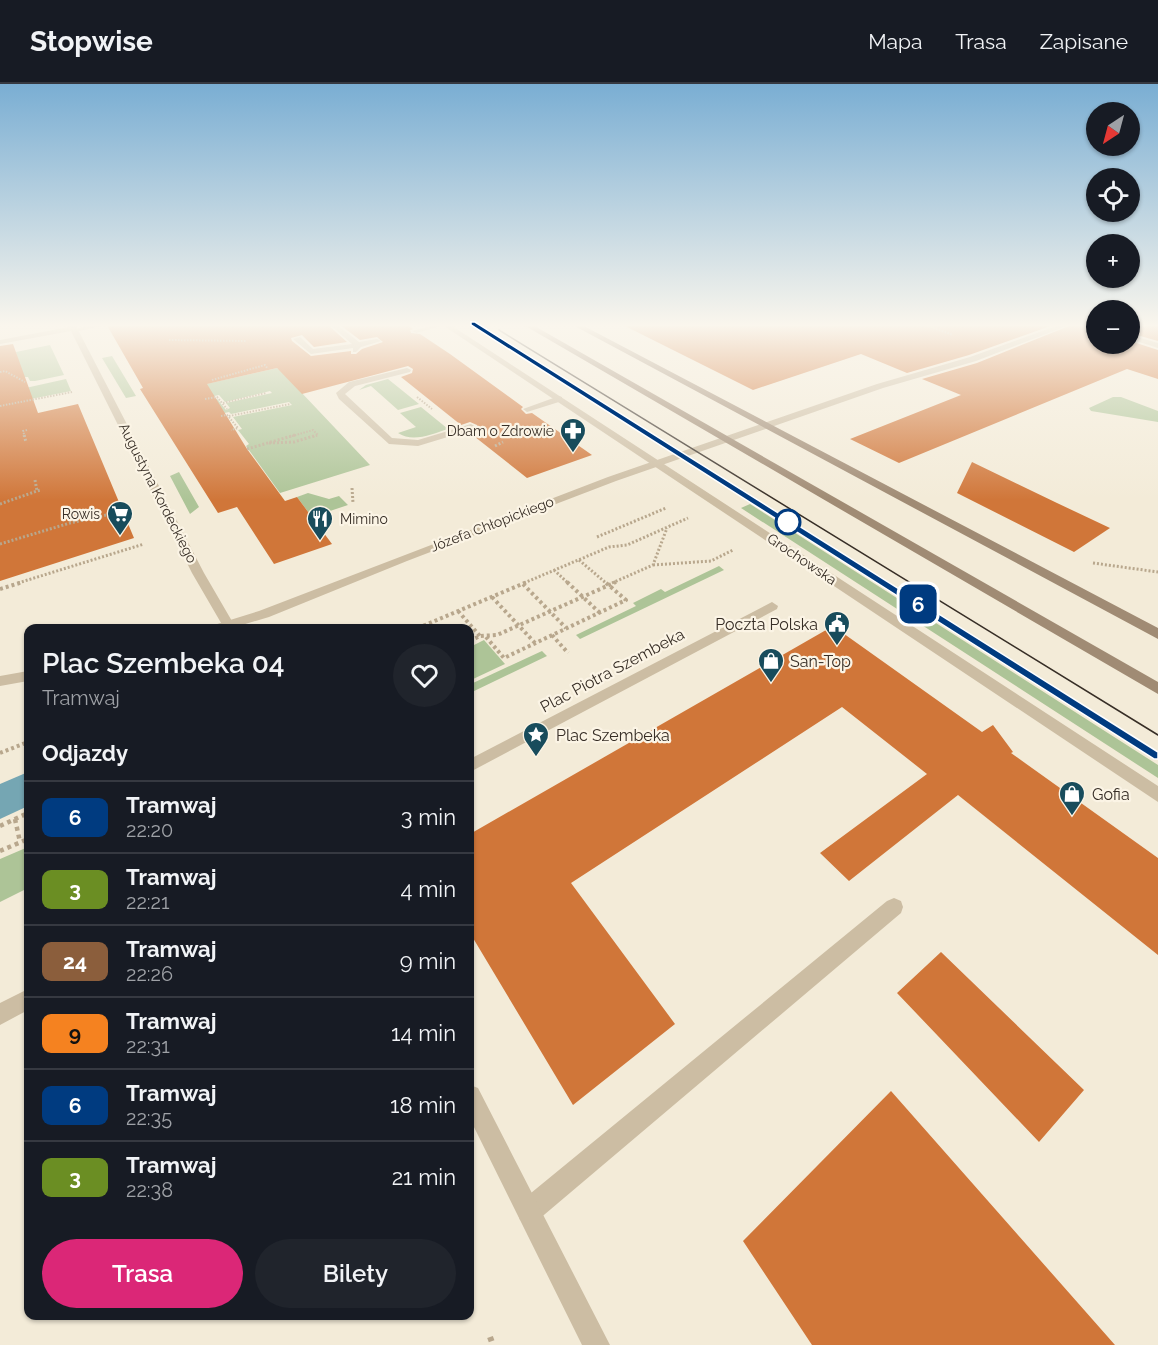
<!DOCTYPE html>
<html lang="pl">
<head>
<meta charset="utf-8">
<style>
  body { margin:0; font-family:Raleway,sans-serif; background:#20242c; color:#f1f3f6; height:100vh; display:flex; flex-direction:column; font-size:22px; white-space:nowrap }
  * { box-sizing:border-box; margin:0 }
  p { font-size:20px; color:#9ea1a6 }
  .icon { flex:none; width:33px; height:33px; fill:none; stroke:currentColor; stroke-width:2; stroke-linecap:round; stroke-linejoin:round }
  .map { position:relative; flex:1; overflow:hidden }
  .sheet { position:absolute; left:24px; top:540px; width:450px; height:696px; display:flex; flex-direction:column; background:#171b24; border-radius:12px; box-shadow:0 2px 4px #0004 }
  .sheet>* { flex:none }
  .badge { padding:0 12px; border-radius:9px; font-size:21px; line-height:39px }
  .needle { width:39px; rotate:216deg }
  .controls { position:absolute; left:1086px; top:18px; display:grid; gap:12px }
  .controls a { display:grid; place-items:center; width:54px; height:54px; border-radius:50%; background:#171b24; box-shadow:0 2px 4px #0004; font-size:30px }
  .map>.badge { position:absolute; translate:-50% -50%; box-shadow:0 0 0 3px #fff }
  h2 { padding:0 18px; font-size:22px; line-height:54px }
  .round { display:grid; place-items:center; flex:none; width:63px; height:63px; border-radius:32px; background:#20242c }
  .head { display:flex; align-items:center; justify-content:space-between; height:102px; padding:0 18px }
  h1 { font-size:28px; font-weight:600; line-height:45px }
  .cta { display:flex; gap:12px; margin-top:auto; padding:12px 18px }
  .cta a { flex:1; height:69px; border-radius:36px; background:#db2777; color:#fff; font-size:24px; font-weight:600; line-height:69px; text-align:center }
  .cta a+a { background:#20242c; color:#f1f3f6 }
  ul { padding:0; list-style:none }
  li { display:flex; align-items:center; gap:18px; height:72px; padding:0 18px; border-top:2px solid #363941 }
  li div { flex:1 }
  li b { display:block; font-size:22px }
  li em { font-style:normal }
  li .badge { min-width:66px; font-weight:700; text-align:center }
  header { display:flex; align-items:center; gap:36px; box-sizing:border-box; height:84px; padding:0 30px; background:#171b24; border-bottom:2px solid #363941 }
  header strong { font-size:28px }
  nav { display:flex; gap:33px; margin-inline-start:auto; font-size:21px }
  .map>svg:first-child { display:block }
</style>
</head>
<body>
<header>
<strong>Stopwise</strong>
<nav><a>Mapa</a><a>Trasa</a><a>Zapisane</a></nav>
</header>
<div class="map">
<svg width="1158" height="1261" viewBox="0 0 1158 1261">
  <rect width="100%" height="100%" fill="#f3ebd8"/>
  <path fill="#adc497" d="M50 261 64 291 35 297H30L28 293H21L16 268Z
    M112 272 136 312 126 314 102 274Z
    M277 284 282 288 370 381 280 409 246 362 249 360 238 346 242 345 233 333 292 321 289 318 231 330 229 328 220 330 207 317 217 315 226 326 230 324 226 319 272 309 270 307 225 318 219 311 205 314 202 301Z
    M66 295 71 307 21 317V305Z
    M388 295 419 320 398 326 371 302 359 306 366 301Z
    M1113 313H1121L1158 327V338L1091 327 1089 324Z
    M421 323 448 345C432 350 413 359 398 349L416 343 400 329Z
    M179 388 199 423 190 430 170 392Z
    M308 409 329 415 339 412 348 421 312 433 297 413Z
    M750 420 1158 681V694L741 424Z
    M719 482 724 486 580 555 576 551 636 522 633 519 661 505 665 508Z
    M484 556 505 580 471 596 473 599 542 567 547 572 470 609V563Z
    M28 763V804L0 818V775Z"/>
  <path fill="#75a6b3" d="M28 688V722L0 735V700Z"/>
  <path fill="#d07639" d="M114 240H327L347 258 314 263 302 251 291 254 292 257 311 272 351 267V270H356L362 265 383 258 377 253 360 256 339 240H406L413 245 410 246 411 249 420 250 450 270 523 323 521 325 526 330 532 329 592 371 527 394 470 349 478 345 477 341 470 338 461 341 401 293 412 289 413 285 408 282 302 310 277 284 207 300 247 365 285 417 297 413 332 460 274 480 237 423 218 429 140 305 143 304 108 243Z
    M621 240H1056L969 271 907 289 861 270 753 306Z
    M1074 240 1096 247V260H1130V257L1158 266V295L1127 285 899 379 850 355 961 311 922 295 977 279Z
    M1130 240H1158V257L1130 249Z
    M13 260 38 329 78 320 134 454 0 497V262Z
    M972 378 1057 419 1110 444 1074 468 957 409Z
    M833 542 982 648 993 641 1013 668 1011 669 1158 774V871L958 711 849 797 820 769 927 690 842 623 571 799 675 940 573 1021 470 849V750Z
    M941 868 1084 1006 1039 1058 897 909Z
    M891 1007 1115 1261H812L743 1157Z"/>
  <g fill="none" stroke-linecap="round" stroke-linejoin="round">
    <path stroke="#b8a78d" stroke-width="2" stroke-dasharray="1.5 1.5" stroke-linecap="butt" d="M922 240 953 251
      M153 242 155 240
      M169 256 246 257
      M0 288 5 287 25 298
      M212 296 265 281 268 285
      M417 313 432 325
      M205 315 217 313 227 325
      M223 319 266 309
      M0 322 72 308
      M221 332 227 331 238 344 231 346
      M229 332 290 320
      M25 353 23 347 27 346
      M289 353 313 346 318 351 312 353"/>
    <path stroke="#b8a78d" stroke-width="3" stroke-dasharray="2 2" stroke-linecap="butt" d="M24 351 26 358
      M269 359 294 358 317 351
      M495 362 503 358
      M247 365 295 351
      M35 396 37 407 41 406
      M352 404 353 419
      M0 420 37 407
      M597 453 666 424
      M0 460 70 439 129 426
      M579 476 606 499
      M1093 479 1158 488
      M653 481 711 477 733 466
      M554 486 568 499
      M18 499 144 460
      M524 499 609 463 627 461 688 434
      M612 499 653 481 667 444"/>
    <path stroke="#b8a78d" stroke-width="4" stroke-dasharray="3 3" stroke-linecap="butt" d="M567 498 600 529
      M523 500 566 544
      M0 505 23 498
      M492 513 535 559
      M458 527 480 552
      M418 544 527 498
      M552 551 568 569
      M486 553 504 574 626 516 605 498
      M470 557 480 552 497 551 616 498
      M0 669 28 658"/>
    <path stroke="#b8a78d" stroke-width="4.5" stroke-dasharray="4 4" stroke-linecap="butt" d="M15 735 20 758
      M0 742 28 729
      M0 767 28 755"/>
    <path stroke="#b8a78d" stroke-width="6" stroke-dasharray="4.5 4.5" stroke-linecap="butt" d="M490 1253 493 1261"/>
    <path fill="#ccbda3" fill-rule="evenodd" d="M98 240H112L74 248 70 246Z
      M329 240H336L359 258 377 255 381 257 361 263 356 268H353V264L311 270 293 255 300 253 313 265 352 260Z
      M438 240H449L416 249 412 247Z
      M407 284 411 286 410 288 355 302 345 310 392 354 418 356 471 340 476 343 474 345 418 362 389 360 339 315 336 309 349 298Z
      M559 312 562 313V317L527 328 523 325Z
      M894 814 901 817 903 823 901 829 538 1136 529 1139 520 1136 517 1127 520 1118 887 817Z"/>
    <path fill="#ccbda3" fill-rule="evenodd" d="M68 240H75L204 489 236 544H224L192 489 71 247 0 260V256L69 243Z
      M441 240H449L1158 702V718Z
      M1082 240 1096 241V245L1083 242Z
      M1130 251 1158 259V264L1130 255Z
      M772 518 778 522 777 525 470 688V675Z
      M28 905V926L0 941V919Z
      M470 1001 478 1004 610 1261H582L470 1035Z"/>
    <path fill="#ccbda3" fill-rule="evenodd" d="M1062 240H1072L976 277 883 304 616 397 407 477 269 533 232 544H212L214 541 259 527 608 393 877 300 970 273Z
      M28 587V597L0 602V592Z"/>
    <path fill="#a08b74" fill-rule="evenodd" d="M522 240H531L1158 598V610Z
      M571 240H580L1158 544V555Z"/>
    <path stroke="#372e26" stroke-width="1.5" d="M473 240 1158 672
      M499 246 1158 651"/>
  </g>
  <linearGradient id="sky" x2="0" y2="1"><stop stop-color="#7aaed3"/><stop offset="0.58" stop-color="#faf6ed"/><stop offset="1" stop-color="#faf6ed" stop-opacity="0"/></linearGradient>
  <rect width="1158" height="416" fill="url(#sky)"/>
  <path fill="#003b80" stroke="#fff" stroke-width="1.5" d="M471 238H475L1158 668V675H1154L471 241Z"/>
  <defs>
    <symbol id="pharmacy-pin" viewBox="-11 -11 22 30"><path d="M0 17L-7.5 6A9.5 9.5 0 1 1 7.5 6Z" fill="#184c5c" stroke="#fbf4e5"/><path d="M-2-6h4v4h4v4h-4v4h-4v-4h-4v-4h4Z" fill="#fff"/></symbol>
    <symbol id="supermarket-pin" viewBox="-11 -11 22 30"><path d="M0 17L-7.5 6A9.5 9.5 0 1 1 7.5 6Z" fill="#184c5c" stroke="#fbf4e5"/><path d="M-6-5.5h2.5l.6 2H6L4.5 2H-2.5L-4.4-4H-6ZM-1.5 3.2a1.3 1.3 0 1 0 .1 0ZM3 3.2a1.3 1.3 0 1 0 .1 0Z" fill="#fff"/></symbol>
    <symbol id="restaurant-pin" viewBox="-11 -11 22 30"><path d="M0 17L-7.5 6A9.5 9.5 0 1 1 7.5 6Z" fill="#184c5c" stroke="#fbf4e5"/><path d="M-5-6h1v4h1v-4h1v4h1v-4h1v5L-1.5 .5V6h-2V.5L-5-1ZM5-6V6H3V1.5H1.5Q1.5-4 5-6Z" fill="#fff"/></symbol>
    <symbol id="civic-pin" viewBox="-11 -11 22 30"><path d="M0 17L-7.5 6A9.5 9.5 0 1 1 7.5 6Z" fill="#184c5c" stroke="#fbf4e5"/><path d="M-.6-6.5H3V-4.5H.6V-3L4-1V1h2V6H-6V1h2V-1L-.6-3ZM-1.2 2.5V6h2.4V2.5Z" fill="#fff"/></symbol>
    <symbol id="shop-pin" viewBox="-11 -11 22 30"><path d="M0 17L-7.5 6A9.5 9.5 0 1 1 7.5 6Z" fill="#184c5c" stroke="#fbf4e5"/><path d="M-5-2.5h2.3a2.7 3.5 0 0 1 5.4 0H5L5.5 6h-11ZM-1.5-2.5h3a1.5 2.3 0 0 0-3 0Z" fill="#fff"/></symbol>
    <symbol id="sight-pin" viewBox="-11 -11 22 30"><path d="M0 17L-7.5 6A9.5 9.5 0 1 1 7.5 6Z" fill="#184c5c" stroke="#fbf4e5"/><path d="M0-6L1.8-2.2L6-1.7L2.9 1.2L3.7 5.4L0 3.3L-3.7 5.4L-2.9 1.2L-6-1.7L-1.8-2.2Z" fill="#fff"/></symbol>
  </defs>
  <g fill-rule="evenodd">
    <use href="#pharmacy-pin" x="558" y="332" width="30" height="40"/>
    <use href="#supermarket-pin" x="105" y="415" width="30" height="40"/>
    <use href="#restaurant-pin" x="305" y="420" width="30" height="40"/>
    <use href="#civic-pin" x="822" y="525" width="30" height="40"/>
    <use href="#shop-pin" x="756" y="562" width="30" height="40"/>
    <use href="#sight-pin" x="521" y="636" width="30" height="40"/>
    <use href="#shop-pin" x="1057" y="695" width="30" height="40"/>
  </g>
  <circle fill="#fff" stroke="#003b80" stroke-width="3" cx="788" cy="438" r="12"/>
  <g text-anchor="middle" stroke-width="4.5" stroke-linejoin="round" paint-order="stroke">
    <g font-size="14" fill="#372e26" stroke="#fbf4e5" text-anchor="end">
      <text x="554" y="352">Dbam o Zdrowie</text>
      <text x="100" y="435">Rowis</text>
      <text x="340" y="440" text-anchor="start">Mimino</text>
    </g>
    <g font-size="14" fill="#372e26" stroke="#fbf4e5">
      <text transform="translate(158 409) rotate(63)" y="5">Augustyna Kordeckiego</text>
      <text transform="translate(492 440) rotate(-21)" y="5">Józefa Chłopickiego</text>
      <text transform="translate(802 475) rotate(34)" y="5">Grochowska</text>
    </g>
    <g font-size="16" fill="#372e26" stroke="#fbf4e5" text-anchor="start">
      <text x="818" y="546" text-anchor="end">Poczta Polska</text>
      <text x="790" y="583">San-Top</text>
      <text x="556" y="657">Plac Szembeka</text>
      <text x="1092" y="716">Gofia</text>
    </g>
    <g font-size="16" fill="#372e26" stroke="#fbf4e5">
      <text transform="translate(612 586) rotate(-28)" y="6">Plac Piotra Szembeka</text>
    </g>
  </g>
</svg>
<div class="controls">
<a><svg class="needle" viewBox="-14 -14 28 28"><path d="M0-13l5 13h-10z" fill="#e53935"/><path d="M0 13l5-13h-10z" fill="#9ea1a6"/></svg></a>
<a><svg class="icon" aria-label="locate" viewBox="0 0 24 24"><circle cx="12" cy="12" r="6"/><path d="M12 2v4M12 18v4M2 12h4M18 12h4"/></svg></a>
<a>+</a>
<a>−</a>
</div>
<b class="badge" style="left:918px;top:520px;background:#003b80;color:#fff">6</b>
<section class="sheet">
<div class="head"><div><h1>Plac Szembeka 04</h1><p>Tramwaj</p></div><a class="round"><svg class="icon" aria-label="heart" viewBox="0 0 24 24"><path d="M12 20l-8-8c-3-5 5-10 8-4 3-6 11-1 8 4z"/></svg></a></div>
<h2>Odjazdy</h2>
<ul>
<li><span class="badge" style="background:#003b80;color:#fff">6</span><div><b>Tramwaj</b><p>22:20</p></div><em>3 min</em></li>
<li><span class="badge" style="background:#6b8e23;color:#fff">3</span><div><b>Tramwaj</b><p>22:21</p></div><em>4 min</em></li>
<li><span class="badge" style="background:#8b5e3c;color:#fff">24</span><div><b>Tramwaj</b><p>22:26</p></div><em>9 min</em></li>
<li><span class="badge" style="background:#f58220;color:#111">9</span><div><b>Tramwaj</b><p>22:31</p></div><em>14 min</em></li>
<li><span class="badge" style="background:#003b80;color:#fff">6</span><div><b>Tramwaj</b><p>22:35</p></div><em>18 min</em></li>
<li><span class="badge" style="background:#6b8e23;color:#fff">3</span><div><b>Tramwaj</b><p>22:38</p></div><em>21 min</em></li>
</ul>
<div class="cta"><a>Trasa</a><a>Bilety</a></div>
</section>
</div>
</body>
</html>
